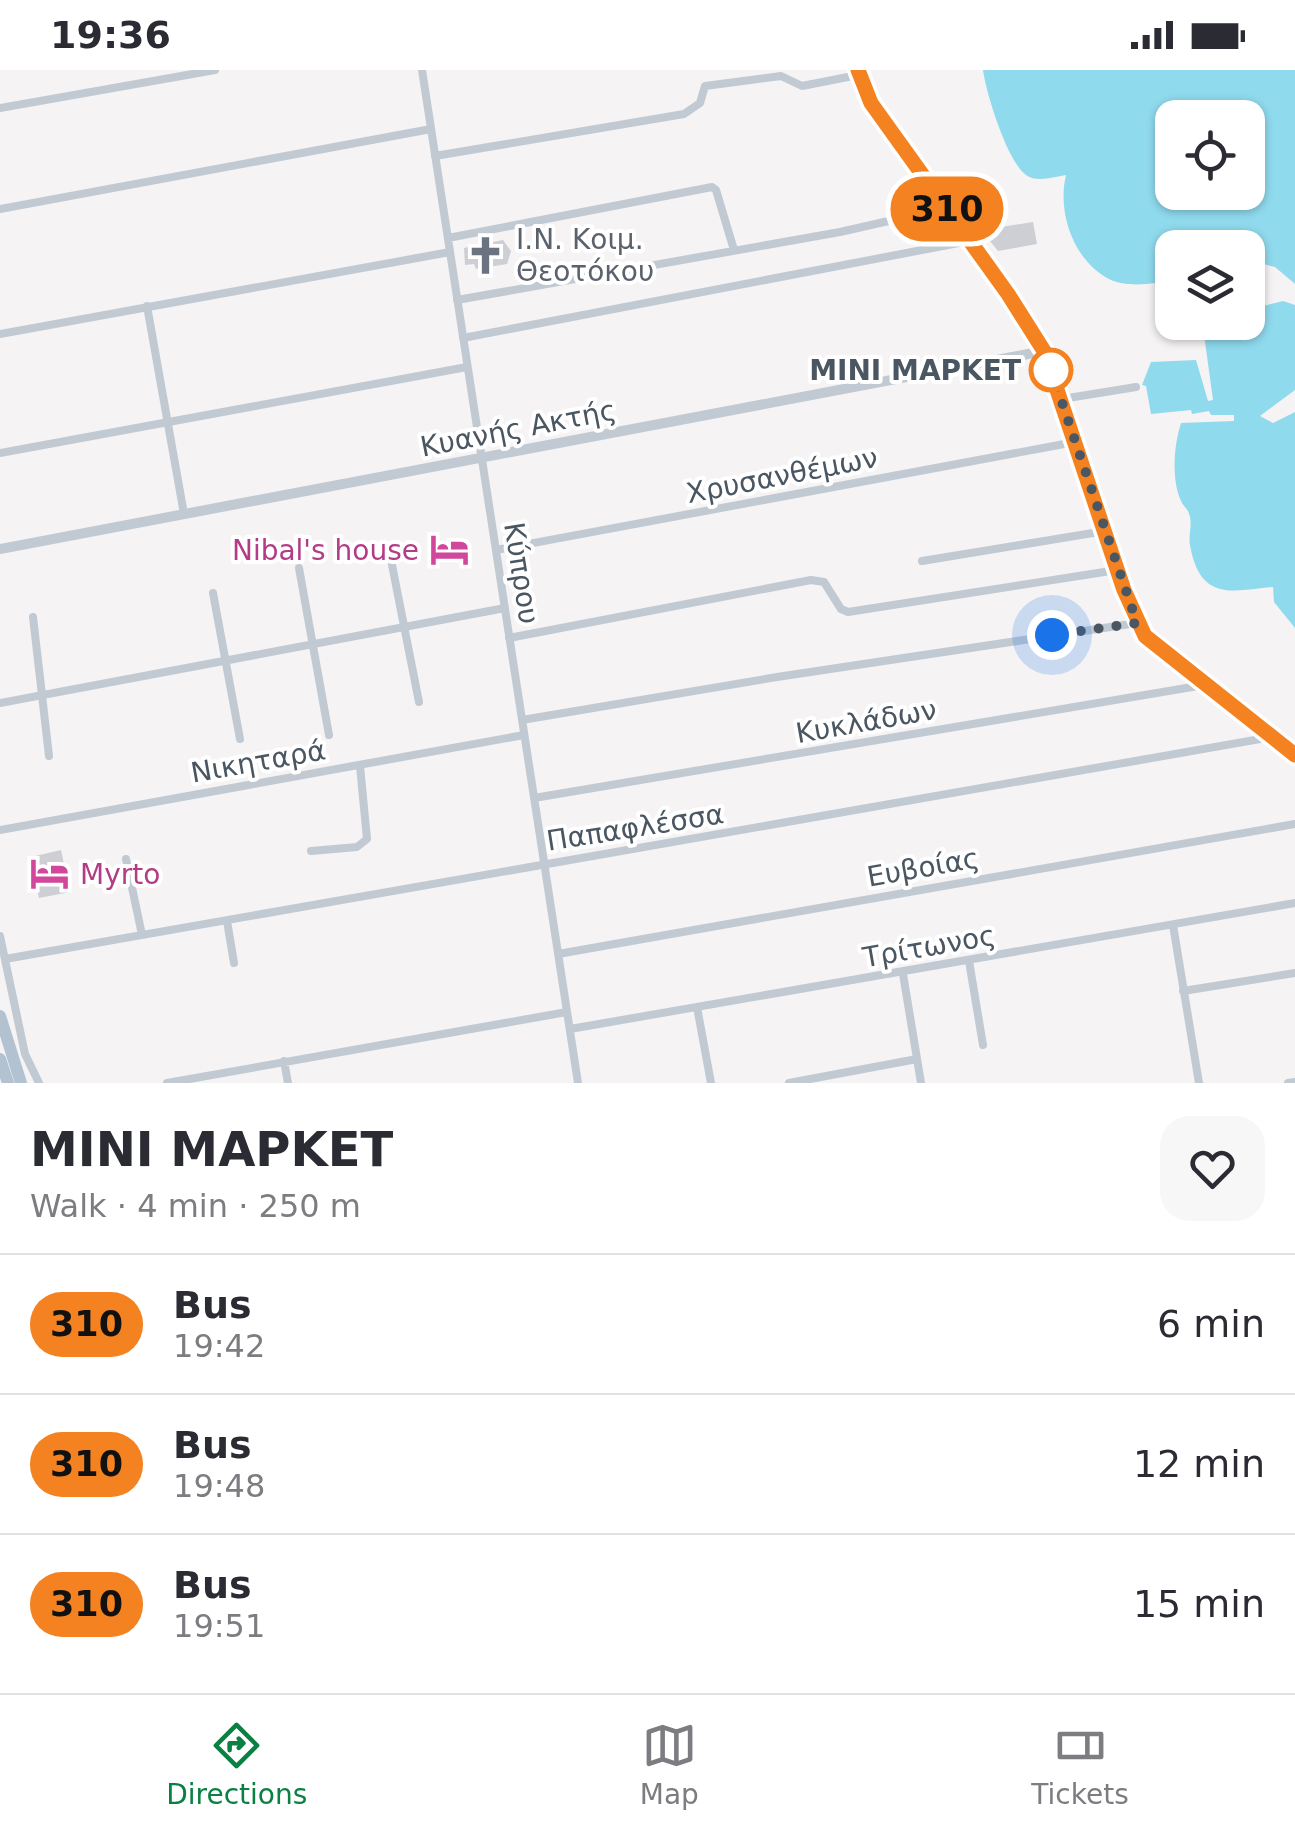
<!DOCTYPE html>
<html lang="en">
<head>
<meta charset="utf-8">
<style>
  body { margin:0; font-family:"DejaVu Sans",sans-serif; background:#f7f7f7; color:#2b2b33; height:100vh; display:flex; flex-direction:column; font-size:38px; white-space:nowrap }
  * { box-sizing:border-box; margin:0 }
  p { font-size:32px; color:#7c7c81 }
  .icon { flex:none; width:55px; height:55px; fill:none; stroke:currentColor; stroke-width:2; stroke-linecap:round; stroke-linejoin:round }
  .map { position:relative; height:1013px; overflow:hidden }
  .drawer { display:flex; flex-direction:column; background:#fff; flex:1 }
  .drawer>* { flex:none }
  .badge { padding:0 20px; border-radius:32px; font-size:35px; line-height:65px }
  .tools { position:absolute; left:1155px; top:30px; display:grid; gap:20px }
  .tools a { display:grid; place-items:center; width:110px; height:110px; border-radius:20px; background:#fff; box-shadow:0 2px 8px #0004; font-size:50px }
  .you { position:absolute; width:50px; height:50px; margin:-25px; border:8px solid #fff; border-radius:50%; background:#1a73e8; box-shadow:0 0 0 15px #1a73e833 }
  .map>.badge { position:absolute; translate:-50% -50%; box-shadow:0 0 0 5px #fff }
  .round { display:grid; place-items:center; flex:none; width:105px; height:105px; border-radius:30px; background:#f7f7f7 }
  .overview { display:flex; align-items:center; justify-content:space-between; height:170px; padding:0 30px }
  h1 { font-size:48px; font-weight:700; line-height:75px }
  ul { padding:0; list-style:none }
  li { display:flex; align-items:center; gap:30px; height:140px; padding:0 30px; border-top:2px solid #e1e1e2 }
  li div { flex:1 }
  li b { display:block; font-size:38px }
  li em { font-style:normal }
  li .badge { min-width:110px; font-weight:700; text-align:center }
  .status { display:flex; justify-content:space-between; align-items:center; height:70px; padding:0 50px; background:#fff; direction:ltr }
  .status svg { height:28px; fill:currentColor }
  .tab-bar { display:flex; justify-content:space-around; align-items:center; height:140px; border-top:2px solid #e1e1e2; background:#fff; font-size:28px; color:#7c7c81 }
  .tab-bar a { display:grid; justify-items:center; gap:5px }
  .tab-bar .current { color:#0b8043 }
  .map>svg:first-child { display:block }
</style>
</head>
<body>
<div class="status"><b>19:36</b><svg viewBox="0 0 49 12"><path d="M0 12V9h3v3zM5 12V6h3v6zM10 12V3h3v9zM15 12V0h3v12zM26 1h20v11H26zM47 4h2v5h-2z"/></svg></div>
<div class="map">
<svg width="1295" height="1013" viewBox="0 0 1295 1013">
  <rect width="100%" height="100%" fill="#f5f3f3"/>
  <path fill="#90daee" fill-rule="evenodd" d="M983 0H1295V214L1275 197 1248 190V178H1172V210C1154 214 1127 218 1109 209 1073 190 1057 142 1066 105 1052 107 1038 113 1026 105 1007 91 986 23 983 0ZM1172 48H1248V122H1172Z
    M1283 231 1295 235V320L1260 346 1273 353 1295 342V558L1274 532 1273 517C1232 521 1200 532 1190 475 1188 466 1193 453 1189 444 1188 439 1183 436 1181 431 1171 409 1174 375 1181 353L1234 351V345H1211L1209 341 1192 344 1191 340 1151 344 1146 316 1142 315 1151 292 1196 290 1208 331 1213 330 1203 257 1206 253 1248 252V240Z"/>
  <path fill="#cdcfd5" d="M1033 152 1037 174 998 181 986 166 995 158Z
    M503 170 511 181 507 194 476 199 474 194 465 195 464 178Z
    M61 780 70 822 39 828 31 787Z"/>
  <g fill="none" stroke-linecap="round" stroke-linejoin="round">
    <path stroke="#c1cad2" stroke-width="8" d="M422 0 578 1013
      M0 38 215 0
      M435 86 684 44 700 33 705 16 781 6 802 16 858 5
      M0 139 431 59
      M448 168 712 117 716 120 734 180
      M457 230 840 162 946 138
      M147 236 184 444
      M0 264 450 182
      M463 268 969 171
      M1062 329 1136 317
      M0 383 467 297
      M496 480 1075 372
      M922 491 1105 461
      M392 495 419 632
      M299 498 329 665
      M213 523 240 669
      M33 547 49 686
      M509 568 811 510 824 512 841 539 848 542 1117 500
      M0 633 505 538
      M522 650 777 607 1137 553
      M534 728 1204 615
      M0 760 524 665
      M311 781 357 777 367 769 360 696
      M126 789 142 865
      M227 851 234 893
      M1173 855 1199 1013
      M0 866 25 984 39 1013
      M558 884 1295 754
      M5 889 1272 667
      M969 891 983 975
      M903 904 921 1013
      M1183 921 1295 903
      M697 937 711 1013
      M570 959 1295 833
      M284 991 288 1013
      M167 1013 567 942
      M789 1013 917 989
      M1288 1013 1295 1012"/>
    <path stroke="#c1cad2" stroke-width="10" d="M858 0 871 33 1008 224 1044 281 1124 520 1145 566 1295 685
      M0 479 1044 281"/>
    <path stroke="#b3c2d1" stroke-width="12" d="M0 946 21 1013
      M0 989 8 1013"/>
  </g>
  <g fill="none" stroke-linecap="round" stroke-linejoin="round">
    <defs>
      <path id="line" d="M858 0 871 33 1008 224 1044 281 1124 520 1145 566 1295 685"/>
    </defs>
    <use href="#line" stroke="#fff" stroke-width="22"/>
    <use href="#line" stroke="#f58220" stroke-width="15"/>
    <path stroke="#4a5661" stroke-width="10" stroke-dasharray="0 18" d="M1051 300 1137 553 1052 565"/>
  </g>
  <defs>
    <symbol id="church-bare" viewBox="-9 -9 18 18"><path d="M-1.2-6h2.4v3.5h3.3v2.4h-3.3V6h-2.4V-.1h-3.3v-2.4h3.3Z" fill="#6b7280" stroke="#fff" stroke-width="2.5" paint-order="stroke"/></symbol>
    <symbol id="hotel-bare" viewBox="-9 -9 18 18"><path d="M-6-4.5h1.5V1H6V5H4.5V3h-9V5H-6ZM-4 0a1.8 1.8 0 1 1 3.6 0ZM.5 0V-2.5h3Q6-2.5 6 0Z" fill="#d1479c" stroke="#fff" stroke-width="2.5" paint-order="stroke"/></symbol>
  </defs>
  <g fill-rule="evenodd">
    <use href="#church-bare" x="458" y="158" width="55" height="55"/>
    <use href="#hotel-bare" x="422" y="452" width="55" height="55"/>
    <use href="#hotel-bare" x="22" y="776" width="55" height="55"/>
  </g>
  <circle fill="#fff" stroke="#f58220" stroke-width="5" cx="1051" cy="300" r="20"/>
  <g text-anchor="middle" stroke-width="8" stroke-linejoin="round" paint-order="stroke">
    <g font-size="28" fill="#5b616d" stroke="#fff" text-anchor="start">
      <text x="516" y="179">Ι.Ν. Κοιμ.<tspan x="516" dy="32">Θεοτόκου</tspan></text>
    </g>
    <g font-size="28" font-weight="bold" fill="#4a5661" stroke="#fff" text-anchor="end">
      <text x="1021" y="310">ΜΙΝΙ ΜΑΡΚΕΤ</text>
    </g>
    <g font-size="28" fill="#4a5661" stroke="#fff">
      <text transform="translate(518 358) rotate(-11)" y="10">Κυανής Ακτής</text>
      <text transform="translate(782 405) rotate(-11)" y="10">Χρυσανθέμων</text>
      <text transform="translate(522 503) rotate(81)" y="10">Κύπρου</text>
      <text transform="translate(866 651) rotate(-10)" y="10">Κυκλάδων</text>
      <text transform="translate(258 691) rotate(-10)" y="10">Νικηταρά</text>
      <text transform="translate(635 757) rotate(-9)" y="10">Παπαφλέσσα</text>
      <text transform="translate(923 797) rotate(-10)" y="10">Ευβοίας</text>
      <text transform="translate(929 876) rotate(-10)" y="10">Τρίτωνος</text>
    </g>
    <g font-size="28" fill="#b23c85" stroke="#fff" text-anchor="end">
      <text x="419" y="490">Nibal's house</text>
      <text x="80" y="814" text-anchor="start">Myrto</text>
    </g>
  </g>
</svg>
<div class="tools">
<a><svg class="icon" aria-label="locate" viewBox="0 0 24 24"><circle cx="12" cy="12" r="6"/><path d="M12 2v4M12 18v4M2 12h4M18 12h4"/></svg></a>
<a><svg class="icon" aria-label="layers" viewBox="0 0 24 24"><path d="M12 4l9 5-9 5-9-5zM3 14l9 5 9-5"/></svg></a>
</div>
<div class="you" style="left:1052px;top:565px"></div>
<b class="badge" style="left:947px;top:139px;background:#f58220;color:#111">310</b>
</div>
<section class="drawer">
<div class="overview"><div><h1>ΜΙΝΙ ΜΑΡΚΕΤ</h1><p>Walk · 4 min · 250 m</p></div><a class="round"><svg class="icon" aria-label="heart" viewBox="0 0 24 24"><path d="M12 20l-8-8c-3-5 5-10 8-4 3-6 11-1 8 4z"/></svg></a></div>
<ul>
<li><span class="badge" style="background:#f58220;color:#111">310</span><div><b>Bus</b><p>19:42</p></div><em>6 min</em></li>
<li><span class="badge" style="background:#f58220;color:#111">310</span><div><b>Bus</b><p>19:48</p></div><em>12 min</em></li>
<li><span class="badge" style="background:#f58220;color:#111">310</span><div><b>Bus</b><p>19:51</p></div><em>15 min</em></li>
</ul>
</section>
<nav class="tab-bar">
<a class="current"><svg class="icon" aria-label="directions" viewBox="0 0 24 24"><path d="M12 3l9 9-9 9-9-9zM9 14v-3h6M13 9l2 2-2 2"/></svg>Directions</a>
<a><svg class="icon" aria-label="map" viewBox="0 0 24 24"><path d="M3 6l6-2 6 2 6-2v14l-6 2-6-2-6 2zM9 4v14M15 6v14"/></svg>Map</a>
<a><svg class="icon" aria-label="tickets" viewBox="0 0 24 24"><path d="M3 7h18v10H3zM15 7v10"/></svg>Tickets</a>
</nav>
</body>
</html>
